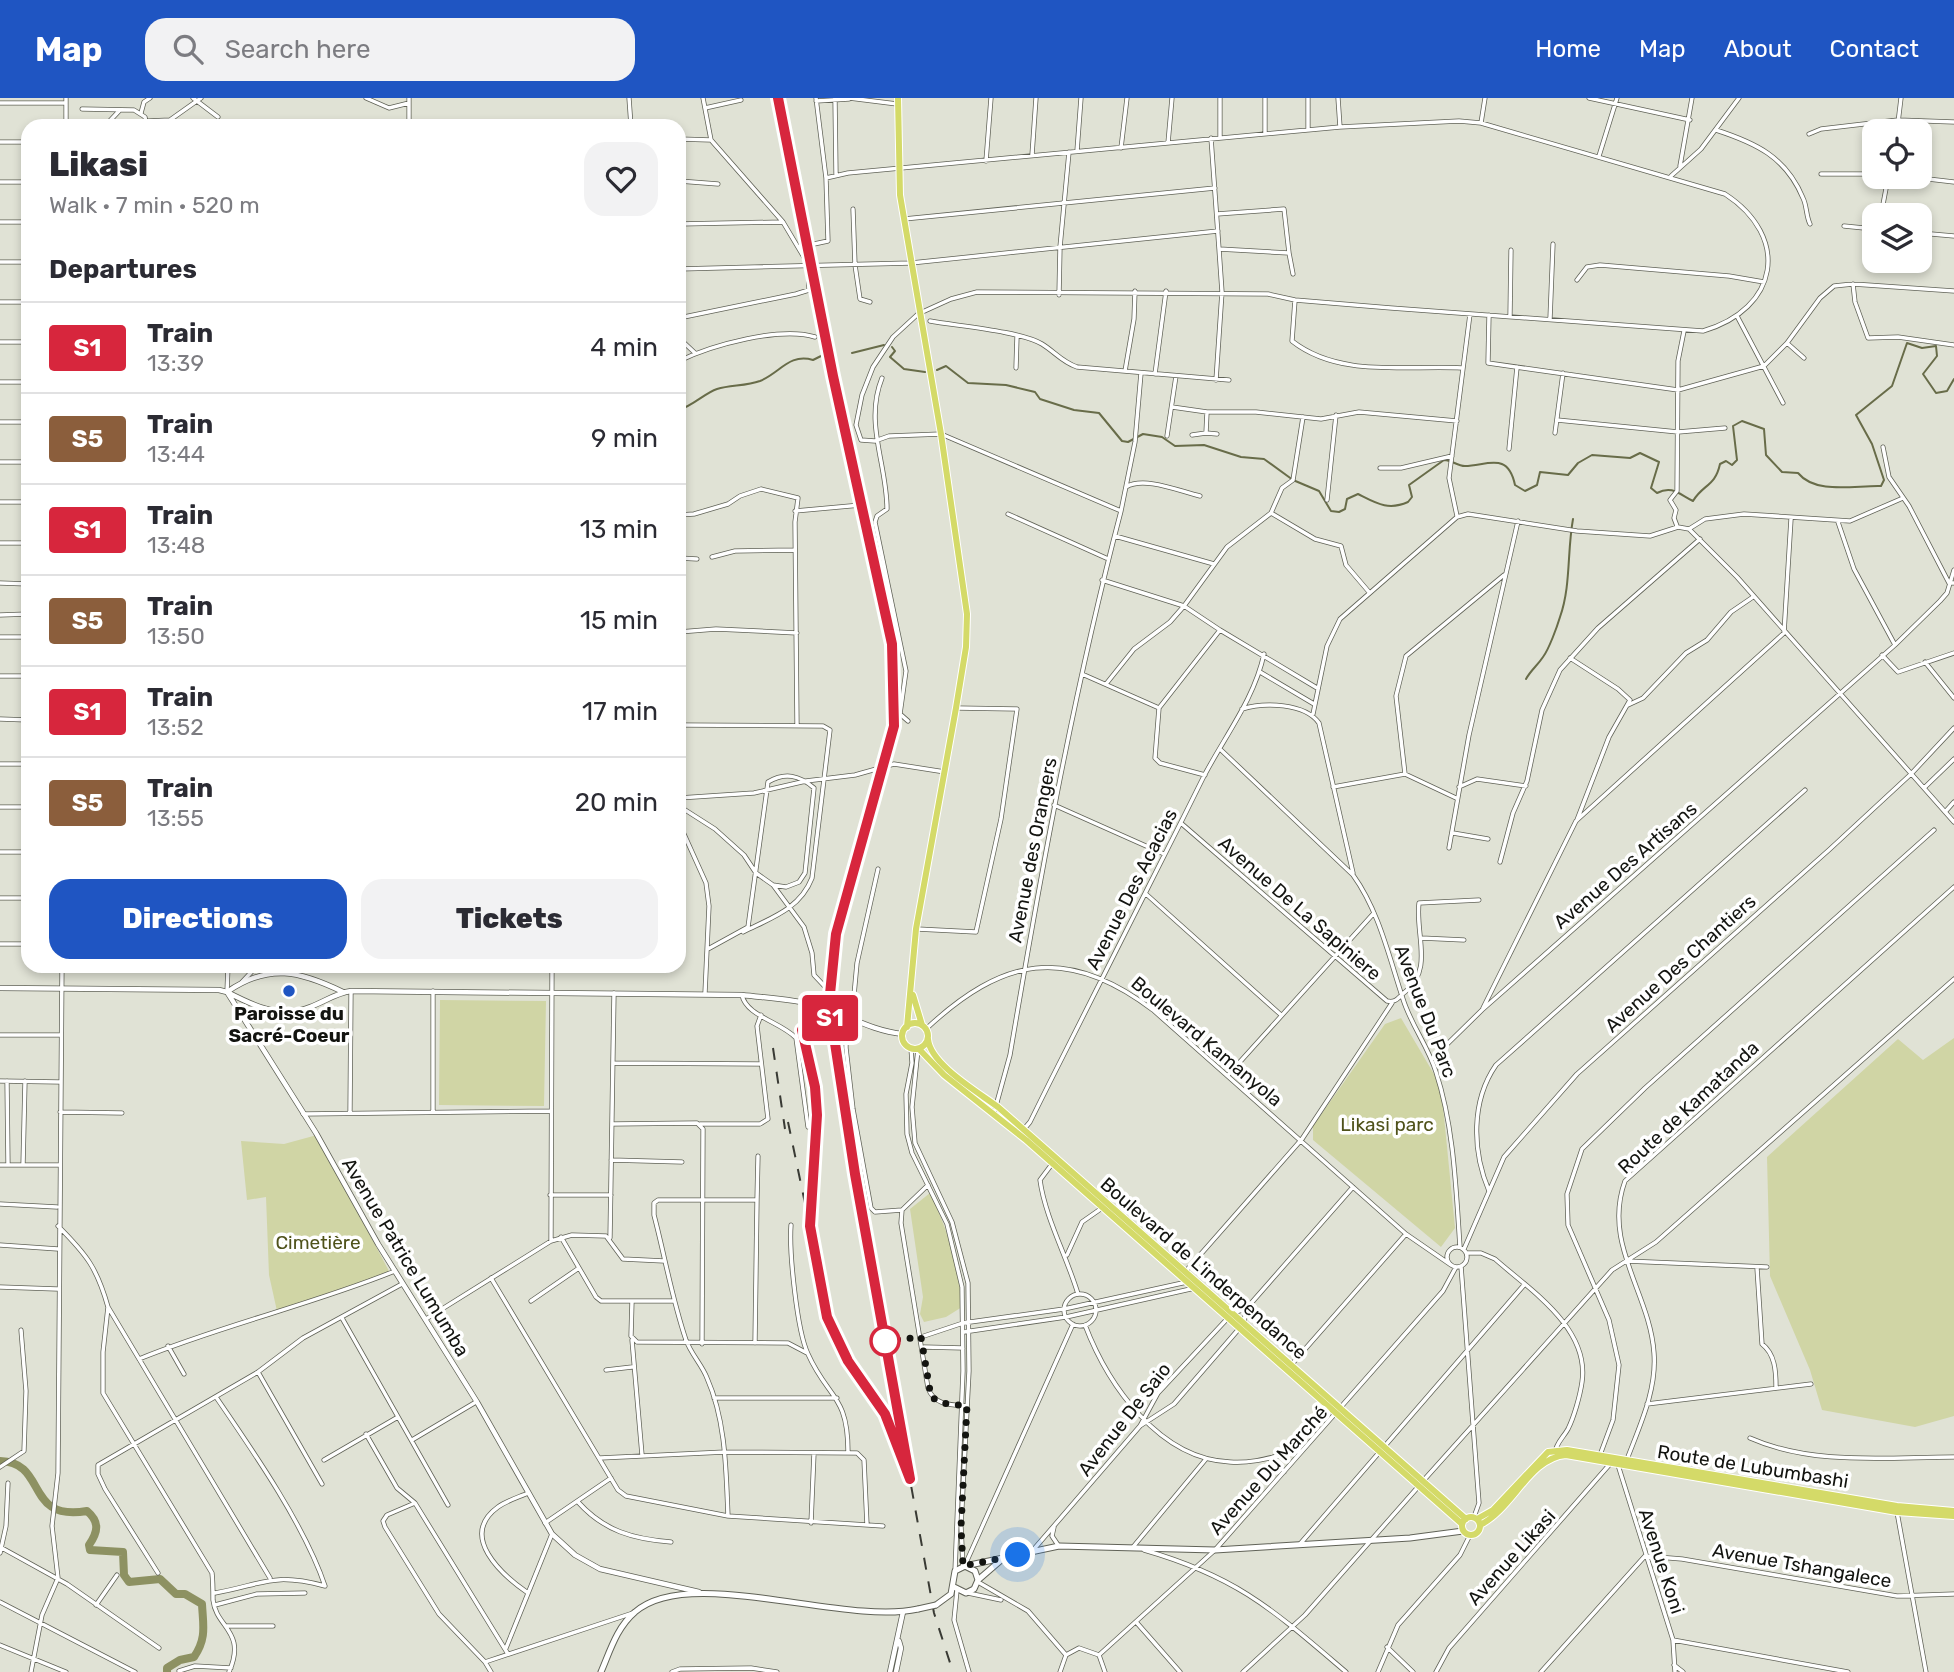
<!DOCTYPE html>
<html lang="en">
<head>
<meta charset="utf-8">
<style>
  body { margin:0; font-family:Rubik,sans-serif; background:#f2f2f3; color:#2b2b33; height:100vh; display:flex; flex-direction:column; font-size:26px; white-space:nowrap }
  * { box-sizing:border-box; margin:0 }
  p { font-size:23px; color:#7c7c81 }
  .icon { flex:none; width:38px; height:38px; fill:none; stroke:currentColor; stroke-width:2; stroke-linecap:round; stroke-linejoin:round }
  .map { position:relative; flex:1; overflow:hidden }
  .sheet { position:absolute; left:21px; top:21px; width:665px; height:854px; display:flex; flex-direction:column; background:#fff; border-radius:21px; box-shadow:0 4px 10px #0003 }
  .sheet>* { flex:none }
  .badge { padding:0 14px; border-radius:5px; font-size:24px; line-height:46px }
  .fabs { position:absolute; left:1862px; top:21px; display:grid; gap:14px }
  .fabs a { display:grid; place-items:center; width:70px; height:70px; border-radius:14px; background:#fff; box-shadow:0 4px 10px #0003; font-size:35px }
  .you { position:absolute; width:35px; height:35px; margin:-18px; border:5px solid #fff; border-radius:50%; background:#1a73e8; box-shadow:0 0 0 10px #1a73e833 }
  .map>.badge { position:absolute; translate:-50% -50%; box-shadow:0 0 0 4px #fff }
  h2 { padding:0 28px; font-size:26px; line-height:63px }
  .round { display:grid; place-items:center; flex:none; width:74px; height:74px; border-radius:21px; background:#f2f2f3 }
  .summary { display:flex; align-items:center; justify-content:space-between; height:119px; padding:0 28px }
  h1 { font-size:33px; font-weight:800; line-height:52px }
  .primary-button { display:flex; gap:14px; margin-top:auto; padding:14px 28px }
  .primary-button a { flex:1; height:80px; border-radius:21px; background:#1f55c2; color:#fff; font-size:28px; font-weight:800; line-height:80px; text-align:center }
  .primary-button a+a { background:#f2f2f3; color:#2b2b33 }
  ul { padding:0; list-style:none }
  li { display:flex; align-items:center; gap:21px; height:91px; padding:0 28px; border-top:2px solid #e1e1e2 }
  li div { flex:1 }
  li b { display:block; font-size:26px }
  li em { font-style:normal }
  li .badge { min-width:77px; font-weight:700; text-align:center }
  header { display:flex; align-items:center; gap:42px; box-sizing:border-box; height:98px; padding:0 35px; background:#1f55c2; color:#fff }
  header strong { font-size:33px }
  nav { display:flex; gap:38px; margin-inline-start:auto; font-size:24px }
  .search { width:490px; height:63px; background:#f2f2f3; display:flex; align-items:center; gap:18px; box-sizing:border-box; padding:0 24px; border-radius:21px; color:#7c7c81; font-size:26px }
  .map>svg:first-child { display:block }
</style>
</head>
<body>
<header>
<strong>Map</strong>
<div class="search"><svg class="icon" aria-label="search" viewBox="0 0 24 24"><circle cx="10" cy="10" r="6"/><path d="M15 15l6 6"/></svg>Search here</div>
<nav><a>Home</a><a>Map</a><a>About</a><a>Contact</a></nav>
</header>
<div class="map">
<svg width="1954" height="1574" viewBox="0 0 1954 1574">
  <rect width="100%" height="100%" fill="#e0e2d5"/>
  <path fill="#d0d5a5" d="M440 902 546 903 544 1008 439 1007Z
    M1401 920 1441 988 1455 1130 1441 1149 1313 1042V1028L1385 926Z
    M1954 940V1318L1915 1329 1822 1312 1810 1272 1770 1178 1767 1059 1898 941 1923 962Z
    M317 1037 390 1175 277 1213 269 1177 266 1099 247 1102 241 1043 284 1046Z
    M930 1095C947 1131 961 1170 962 1209L946 1219 924 1224 920 1216 923 1199 910 1111Z"/>
  <g fill="none" stroke-linecap="round" stroke-linejoin="round">
    <path stroke="#686c49" stroke-width="2" d="M892 249 895 253 890 259 904 271 925 274
      M852 255 884 247
      M937 272 946 268 968 285 1006 287 1035 294 1040 301 1074 312 1099 315 1122 343 1128 344 1143 336 1162 339 1175 348 1204 347 1241 359 1264 361 1293 382 1319 393 1331 413 1339 414 1345 411 1347 401 1358 396C1376 405 1388 413 1408 404L1412 399 1409 387 1444 362C1452 362 1457 368 1465 368 1489 367 1508 354 1515 387L1525 393 1537 387 1540 374 1568 377 1578 365 1592 357 1630 360 1640 355 1659 364 1651 390 1657 395C1672 387 1679 396 1693 403 1703 386 1715 389 1720 366L1726 363 1732 367 1737 362 1733 328 1742 323 1764 331 1766 357 1782 374 1798 375C1816 397 1856 387 1881 388L1884 382 1872 346 1856 317 1892 288 1907 245 1922 250 1936 248 1937 258 1923 276 1936 295 1947 293 1954 281
      M679 312C694 307 705 295 717 291 731 287 746 288 760 283 780 275 789 255 813 262L823 257
      M1526 581C1531 572 1537 568 1543 559 1549 551 1557 529 1560 519 1571 488 1567 454 1573 421"/>
    <path stroke="#8d9162" stroke-width="8" d="M0 1363C48 1364 24 1424 87 1413 100 1424 98 1434 89 1447L90 1452 123 1454 124 1477 129 1484 160 1481 176 1496H185L202 1506C203 1527 207 1540 194 1559L180 1562 167 1570V1574"/>
    <defs>
      <path id="minor" d="M66 0V28
        M193 0 218 19
        M366 0 389 10 409 5
        M409 0V28
        M629 0 631 28
        M849 0 897 6
        M1220 0V40
        M1308 0V32
        M1338 0 1340 29
        M1589 0 1690 22
        M835 1 836 76
        M816 3 849 1
        M0 5H66
        M705 10 741 2
        M82 11 134 12 145 19 146 24
        M141 15 144 4 150 0
        M1481 25 1485 0
        M105 28 120 12
        M146 28 148 23 170 22 201 0
        M1716 32C1756 45 1786 59 1803 100 1807 108 1806 118 1810 126
        M1897 33 1901 0
        M1265 36V0
        M1809 36 1821 31 1898 22 1954 24
        M1211 40 1219 151 1289 155 1293 176
        M679 41 711 42
        M0 44H28
        M1168 45 1172 0
        M1121 50 1127 0
        M1077 53 1081 0
        M1032 57 1036 0
        M1599 58 1617 0
        M986 63 991 0
        M1680 68 1692 0
        M1821 76H1874
        M1671 78 1701 51 1739 0
        M826 80 848 75 1340 29 1459 23 1481 25 1725 96C1791 139 1779 211 1703 233L1391 210 1295 202 1268 196 977 194 951 201 918 216 893 239 873 269 862 297 856 327 861 342 875 343 889 338 941 336 1121 413C1074 592 1041 774 1010 957L994 1015
        M679 83 718 86
        M0 84H28
        M853 111 855 167 860 201 870 204
        M1217 116 1284 111 1289 155
        M1881 117 1888 80 1911 79 1954 84
        M904 121 1215 90
        M0 124H28
        M679 126 783 124
        M1844 128 1874 131
        M1920 135 1954 138
        M800 149 828 143 826 80 816 0
        M0 164H28
        M679 171 911 165 1218 133
        M1577 182 1587 169 1600 167 1729 178 1764 184
        M1853 186 1855 204 1868 240 1898 239 1954 247
        M1059 197 1060 149 1069 54
        M1295 202 1292 243C1339 280 1406 267 1462 270
        M0 204H28
        M1489 217 1488 265 1678 292 1764 268 1787 245 1820 200 1834 188 1853 186 1954 193
        M1510 218 1511 152
        M1737 218 1783 305
        M679 220 796 196 809 192 808 166 783 124 711 42 703 0
        M1550 221 1553 146
        M930 223C957 228 1020 233 1042 246 1055 254 1062 264 1077 269L1229 282
        M679 240 695 255
        M0 244H28
        M1787 245 1804 260
        M679 263C712 247 781 228 815 239
        M1016 270 1017 238
        M1125 273 1134 221 1135 193
        M1155 276 1166 193
        M882 280C864 325 887 366 887 411L877 418 875 424 906 573 900 616 908 623
        M1216 282 1222 194 1219 151
        M0 284H28
        M1172 309 1207 314H1256L1321 321 1359 314 1457 323
        M1207 314 1206 335 1217 336
        M1303 319 1293 382 1282 390 1271 415 1315 441 1341 448 1346 467 1369 494
        M1557 322 1678 334 1725 330
        M0 324H28
        M1555 335 1563 275
        M1192 337 1206 335
        M1167 338 1176 278
        M1883 349 1889 379 1909 408 1949 485H1954
        M1509 351 1517 269
        M0 364H28
        M1380 370H1401L1452 358
        M1126 389C1144 378 1179 393 1200 398
        M1327 402 1336 317
        M0 404H28
        M795 413 861 407
        M1121 413 1135 344 1141 275
        M1008 416 1106 460
        M679 417 694 416 728 406 740 398 761 391 798 400 795 424 797 628
        M1457 418 1449 380 1470 216
        M1838 424 1854 471 1895 547
        M1677 428 1674 420 1676 412 1670 402 1677 393 1678 263 1684 233
        M1689 431 1705 421 1744 416 1850 423 1903 400
        M1115 438 1214 466
        M0 445H28
        M712 459 735 453 795 452
        M679 460 697 461
        M1102 482 1184 508 1170 524 1134 551 1106 586
        M0 485 28 486
        M0 517 28 516
        M1220 532 1184 508 1227 449 1271 415
        M679 534 716 531 797 535
        M0 539H28
        M1882 557 1898 574 1954 555
        M1570 560 1618 591 1630 602 1609 639 1577 722
        M1925 564 1954 600
        M1260 574 1314 606
        M1082 576 1159 610
        M0 578H28
        M1628 607 1643 600 1686 555 1707 542 1731 514 1753 499
        M1242 611C1264 604 1305 605 1319 625L1353 775
        M1313 616 1327 548 1340 521 1457 419 1468 416 1577 433 1650 438 1678 429 1689 431 1737 479 1954 724
        M0 621 28 622
        M679 627 823 628 830 632 812 780C800 811 771 820 743 834
        M1221 652 1353 777C1379 813 1389 859 1403 901 1411 927 1428 948 1436 974 1454 1029 1456 1091 1460 1149
        M0 666H28
        M1405 676 1396 598 1406 558 1504 477
        M1205 677 1160 665 1155 660 1159 610 1220 532 1317 590
        M1333 689 1405 676 1456 700
        M1459 689 1477 681 1526 688
        M1924 690 1954 661
        M679 700 754 695 806 683 855 677 894 666 945 674
        M1054 707 1164 756
        M679 708 715 731 744 757 756 775 773 787 804 829 812 855 814 877 829 893 853 908 857 924 846 940V950L853 1011 871 1110 875 1114 902 1112
        M0 709H28
        M1945 714 1954 704
        M679 725 706 785 709 808 705 895
        M1182 726 1387 903C1397 905 1398 899 1405 894 1434 872 1415 836 1419 805L1479 802
        M1453 735 1488 741
        M1449 750 1469 637 1518 423
        M0 754H28
        M1500 764 1513 715 1527 683 1542 612 1560 572 1598 530 1700 441
        M1146 796 1280 916
        M0 800H28
        M917 831 976 834 1001 721 1017 611 956 610
        M1421 840 1464 842
        M0 846H28
        M708 851 748 829 768 684C785 674 799 677 814 690L805 775 799 784 786 789 773 787
        M242 884 257 868
        M227 894 228 868
        M742 897C746 918 781 924 796 940L808 1029
        M853 908 857 865 878 771
        M1483 910 1576 723 1784 535 1791 421
        M926 931C1002 860 1066 846 1153 912L1406 1136 1451 1167
        M0 937H61
        M911 950 912 965 906 996 907 1036 912 1055 947 1126 962 1189 963 1273 955 1473
        M918 951 912 1009 915 1045 952 1124 968 1185 969 1273 961 1428 963 1468
        M1432 961 1482 912 1895 547 1940 503 1947 495 1954 472
        M613 965 761 966
        M1229 976 1374 815
        M0 983 60 984
        M7 983 8 1067
        M433 1013V893
        M60 1014 122 1015
        M350 1014 351 894
        M303 1016 551 1013
        M612 1026 697 1025 703 1031 702 1246
        M700 1026H760L768 1021 757 928 761 917
        M1024 1031 1030 1024C1087 909 1146 795 1203 680 1224 639 1254 602 1264 556
        M611 1062 682 1064
        M1052 1066 1040 1082C1045 1119 1067 1159 1078 1196
        M0 1067H59
        M23 1067 25 983
        M928 1087 902 1112 901 1125 928 1290C934 1307 950 1307 967 1308
        M1489 1093C1472 1053 1471 1003 1496 967L1805 692
        M550 1097H611
        M757 1102 758 1058
        M0 1106 57 1109
        M791 1127C789 1154 797 1233 808 1256 828 1301 848 1296 848 1354
        M58 1128C87 1157 97 1170 108 1209L270 1480
        M561 1139 596 1199 601 1203H674
        M610 1140 614 895
        M551 1143 552 868
        M0 1147 58 1151
        M1447 1159a10 10 0 1 1 20 0a10 10 0 1 1-20 0Z
        M1464 1151 1504 1059 1577 976 1830 751 1911 676 1954 630
        M1467 1155H1481L1495 1161C1530 1192 1590 1230 1582 1284 1580 1298 1574 1319 1568 1331 1563 1340 1556 1345 1555 1355
        M1067 1157 1082 1124 1102 1110
        M1626 1163 1767 1169
        M1461 1168 1479 1405 1474 1419
        M1757 1170 1762 1246C1775 1256 1776 1273 1776 1289
        M1186 1173 1302 1041 1392 905
        M491 1180 618 1392 626 1398 728 1418 883 1428
        M0 1189 57 1191
        M1064 1212a16 16 0 1 1 32 0a16 16 0 1 1-32 0Z
        M531 1203 579 1170
        M632 1203 631 1238 637 1244 788 1245 807 1255
        M108 1209 103 1254V1295L212 1475C213 1484 213 1493 213 1502 216 1530 247 1533 229 1574
        M1232 1215 1246 1211 1353 1089
        M342 1220 448 1407
        M426 1221 551 1143 572 1137 606 1138 623 1161 664 1163
        M1085 1227C1108 1287 1159 1361 1230 1364 1253 1366 1276 1358 1299 1353
        M964 1234 1066 1219 1195 1190
        M921 1239 963 1225 1064 1211 1187 1184
        M632 1242 642 1357
        M168 1248 184 1276
        M924 1249 963 1250
        M139 1261C222 1227 311 1207 395 1173
        M1292 1266 1406 1136
        M606 1272 632 1269
        M258 1274 322 1386
        M216 1299C253 1353 305 1428 325 1488
        M714 1300H837
        M1647 1306 1811 1286
        M1140 1328 1174 1306 1244 1225 1246 1211
        M366 1336 397 1390 415 1405 508 1556
        M1750 1340C1813 1368 1887 1359 1954 1359
        M412 1342 476 1304
        M1600 1357 1613 1322 1619 1267 1609 1222 1568 1127 1567 1096 1582 1051 1645 990 1934 732
        M1273 1359 1284 1374
        M600 1360 725 1354 857 1355 864 1362 867 1427
        M324 1362 398 1319
        M1626 1364C1639 1329 1657 1293 1654 1255 1650 1195 1602 1146 1625 1083L1954 789
        M1618 1367 1673 1542 1675 1574
        M0 1369 24 1353 26 1293 21 1232
        M1423 1383 1612 1172 1656 1144 1954 881
        M578 1404C604 1433 633 1441 671 1444
        M415 1405 387 1417 383 1423 385 1429 439 1516 485 1564 633 1515
        M1897 1414 1926 1574
        M728 1418C726 1372 726 1323 707 1280 702 1267 691 1256 686 1242 672 1201 665 1159 654 1117V1105L658 1102H757L755 1245
        M545 1425 611 1380
        M811 1425 814 1355
        M1054 1429 1052 1438 1058 1447
        M1300 1446 1524 1187
        M0 1449 67 1486 159 1550
        M1133 1449 1206 1361
        M1034 1451 1140 1328 1158 1295 1227 1221
        M1144 1452C1238 1479 1273 1512 1346 1574
        M0 1455 6 1428 8 1385
        M965 1467 1073 1226
        M158 1475 105 1391 98 1376V1367L258 1274 303 1240 402 1186
        M978 1484 1028 1513 1066 1557
        M957 1492 954 1522 969 1574
        M215 1495C265 1486 271 1474 325 1488
        M528 1495C502 1477 458 1438 498 1409 506 1403 519 1399 528 1395
        M968 1495 1001 1502
        M0 1504 135 1574
        M96 1507 117 1477
        M215 1507 257 1496 305 1495
        M1137 1525 1180 1574
        M226 1528H273
        M1673 1542 1848 1574
        M0 1547 66 1574
        M1387 1549 1413 1574
        M506 1550 552 1436
        M1099 1557 1215 1452 1443 1193 1456 1169
        M485 1564 491 1574
        M1674 1567 1683 1574
        M179 1573 195 1568 231 1570
        M31 1574 42 1517 58 1480 52 1428 58 1375 62 868
        M672 1574 680 1571 751 1570 777 1574
        M1060 1574 1066 1557 1079 1550 1099 1557 1105 1574
        M1243 1574 1305 1517 1418 1389
        M1378 1574 1398 1527 1460 1457 1470 1437
        M1436 1574 1449 1550 1610 1366
        M1541 1574 1645 1458 1682 1461 1897 1498 1954 1496"/>
      <path id="tertiary" d="M0 890 219 892 227 894 316 1035 378 1146 477 1304 552 1436 575 1457 600 1471 699 1494
        M343 894C300 873 269 865 227 894 254 908 280 921 310 909 324 904 336 895 351 893L742 897C768 900 794 901 819 908 847 917 872 933 903 936
        M890 1574 903 1514
        M896 1574 901 1550 899 1543"/>
      <path id="secondary" d="M965 1468 1059 1448 1215 1452 1410 1440 1463 1433
        M978 1482 1000 1463
        M936 1507 951 1496 955 1473 965 1468 975 1473 978 1482 974 1491 966 1495 954 1489
        M601 1574C610 1553 617 1529 635 1514 689 1466 843 1528 918 1511"/>
      <path id="trunk" d="M898 0 900 97 941 336 967 516 966 549 956 610 916 831 907 929
        M913 897 922 927
        M902 938a13 13 0 1 1 26 0a13 13 0 1 1-26 0Z
        M928 941C930 966 978 994 998 1009L1466 1421
        M919 951 944 977 1026 1042 1462 1426
        M1462 1428a9 9 0 1 1 18 0a9 9 0 1 1-18 0Z
        M1477 1421 1493 1412 1548 1354 1567 1352 1897 1408 1954 1413
        M1480 1427C1513 1411 1529 1360 1566 1357L1897 1414 1954 1418"/>
    </defs>
    <use href="#minor" stroke="#606257" stroke-width="5"/>
    <use href="#tertiary" stroke="#606257" stroke-width="6"/>
    <use href="#secondary" stroke="#606257" stroke-width="7"/>
    <use href="#trunk" stroke="#fff" stroke-width="8"/>
    <use href="#minor" stroke="#fff" stroke-width="3.5"/>
    <use href="#tertiary" stroke="#fff" stroke-width="4.5"/>
    <use href="#secondary" stroke="#fff" stroke-width="5"/>
    <use href="#trunk" stroke="#d4da68" stroke-width="6"/>
    <path stroke="#393a34" stroke-width="2" stroke-dasharray="12 12" stroke-linecap="butt" d="M778 0 833 278 892 546 894 628 836 836 829 906 855 1076 934 1515 953 1574
      M802 932 815 989 817 1017 810 1127 827 1219 837 1244 885 1316 894 1337
      M773 950 785 1031
      M788 1024 806 1110"/>
    <defs>
      <path id="secondary-bridge" d="M918 1511 936 1507"/>
    </defs>
    <use href="#secondary-bridge" stroke="#606257" stroke-width="7" stroke-linecap="butt"/>
    <use href="#secondary-bridge" stroke="#fff" stroke-width="5"/>
  </g>
  <g fill="none" stroke-linecap="round" stroke-linejoin="round">
    <defs>
      <path id="line" d="M778 0 833 278 892 546 894 628 836 836 829 906 855 1076 910 1381 885 1316 848 1263 827 1219 810 1128 817 1017 815 989 802 932"/>
    </defs>
    <use href="#line" stroke="#fff" stroke-width="16"/>
    <use href="#line" stroke="#d7263d" stroke-width="10"/>
    <path stroke="#131410" stroke-width="7" stroke-dasharray="0 12.6" d="M885 1243 921 1239 931 1299 942 1305 967 1308 961 1429 963 1468 1018 1457"/>
  </g>
  <circle fill="#1f55c2" stroke="#fff" stroke-width="2.5" cx="289" cy="893" r="7"/>
  <circle fill="#fff" stroke="#d7263d" stroke-width="3.5" cx="885" cy="1243" r="14"/>
  <g text-anchor="middle" stroke-width="7" stroke-linejoin="round" paint-order="stroke">
    <g font-size="19" fill="#131410" stroke="#fff">
      <text transform="translate(1032 752) rotate(-79)" y="7">Avenue des Orangers</text>
      <text transform="translate(1625 767) rotate(-41)" y="7">Avenue Des Artisans</text>
      <text transform="translate(1131 791) rotate(-63)" y="7">Avenue Des Acacias</text>
      <text transform="translate(1300 810) rotate(41)" y="7">Avenue De La Sapiniere</text>
      <text transform="translate(1680 865) rotate(-42)" y="7">Avenue Des Chantiers</text>
      <text transform="translate(1426 913) rotate(69)" y="7">Avenue Du Parc</text>
      <text transform="translate(1207 943) rotate(40)" y="7">Boulevard Kamanyola</text>
      <text transform="translate(1688 1009) rotate(-43)" y="7">Route de Kamatanda</text>
      <text transform="translate(406 1159) rotate(59)" y="7">Avenue Patrice Lumumba</text>
      <text transform="translate(1204 1170) rotate(41)" y="7">Boulevard de L'inderpendance</text>
      <text transform="translate(1124 1321) rotate(-52)" y="7">Avenue De Saio</text>
      <text transform="translate(1753 1368) rotate(9)" y="7">Route de Lubumbashi</text>
      <text transform="translate(1268 1372) rotate(-48)" y="7">Avenue Du Marché</text>
      <text transform="translate(1511 1459) rotate(-48)" y="7">Avenue Likasi</text>
      <text transform="translate(1662 1463) rotate(72)" y="7">Avenue Koni</text>
      <text transform="translate(1802 1467) rotate(10)" y="7">Avenue Tshangalece</text>
    </g>
    <g font-size="19" font-weight="bold" fill="#131410" stroke="#fff">
      <text x="289" y="922">Paroisse du<tspan x="289" dy="22">Sacré-Coeur</tspan></text>
    </g>
    <g font-size="19" fill="#4f521a" stroke="#fff">
      <text x="1387" y="1033">Likasi parc</text>
      <text x="318" y="1151">Cimetière</text>
    </g>
  </g>
</svg>
<div class="fabs">
<a><svg class="icon" aria-label="locate" viewBox="0 0 24 24"><circle cx="12" cy="12" r="6"/><path d="M12 2v4M12 18v4M2 12h4M18 12h4"/></svg></a>
<a><svg class="icon" aria-label="layers" viewBox="0 0 24 24"><path d="M12 4l9 5-9 5-9-5zM3 14l9 5 9-5"/></svg></a>
</div>
<div class="you" style="left:1018px;top:1457px"></div>
<b class="badge" style="left:830px;top:920px;background:#d7263d;color:#fff">S1</b>
<section class="sheet">
<div class="summary"><div><h1>Likasi</h1><p>Walk · 7 min · 520 m</p></div><a class="round"><svg class="icon" aria-label="heart" viewBox="0 0 24 24"><path d="M12 20l-8-8c-3-5 5-10 8-4 3-6 11-1 8 4z"/></svg></a></div>
<h2>Departures</h2>
<ul>
<li><span class="badge" style="background:#d7263d;color:#fff">S1</span><div><b>Train</b><p>13:39</p></div><em>4 min</em></li>
<li><span class="badge" style="background:#8b5e3c;color:#fff">S5</span><div><b>Train</b><p>13:44</p></div><em>9 min</em></li>
<li><span class="badge" style="background:#d7263d;color:#fff">S1</span><div><b>Train</b><p>13:48</p></div><em>13 min</em></li>
<li><span class="badge" style="background:#8b5e3c;color:#fff">S5</span><div><b>Train</b><p>13:50</p></div><em>15 min</em></li>
<li><span class="badge" style="background:#d7263d;color:#fff">S1</span><div><b>Train</b><p>13:52</p></div><em>17 min</em></li>
<li><span class="badge" style="background:#8b5e3c;color:#fff">S5</span><div><b>Train</b><p>13:55</p></div><em>20 min</em></li>
</ul>
<div class="primary-button"><a>Directions</a><a>Tickets</a></div>
</section>
</div>
</body>
</html>
